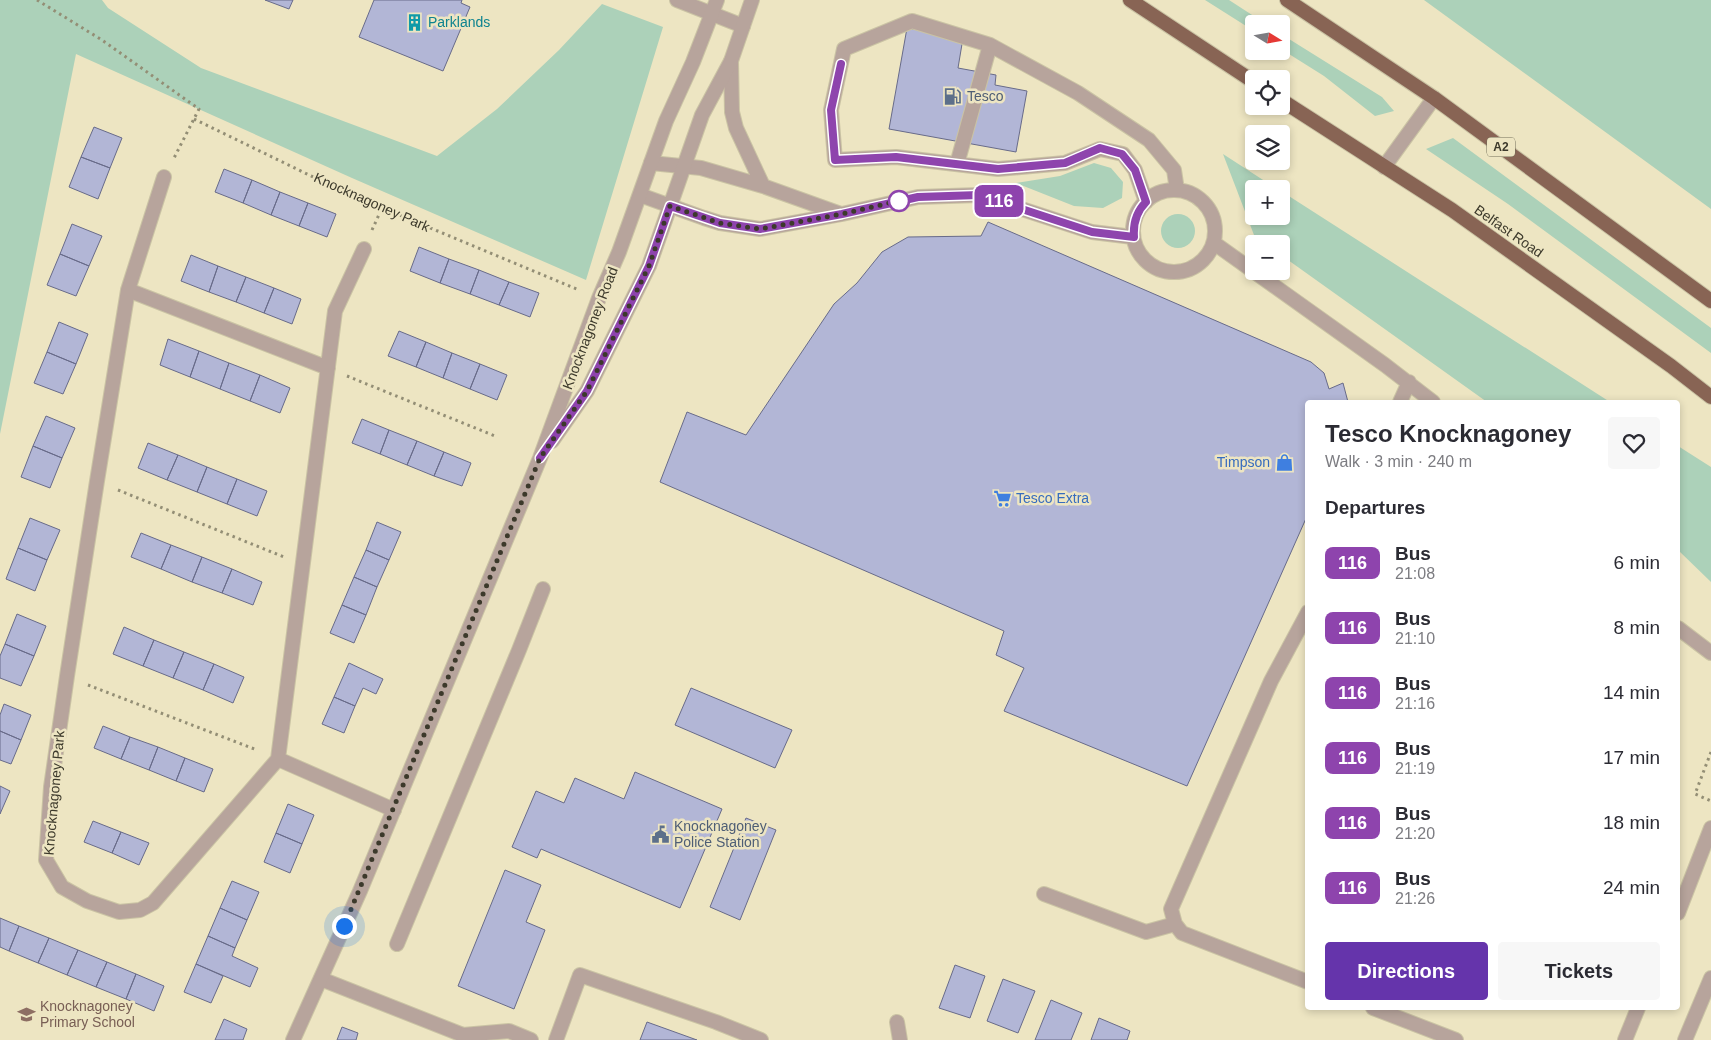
<!DOCTYPE html>
<html lang="en">
<head>
<meta charset="utf-8">
<style>
  body { margin:0; font-family:Arial,sans-serif; background:#f7f7f7; color:#2b2b33; height:100vh; display:flex; flex-direction:column; font-size:19px; white-space:nowrap }
  * { box-sizing:border-box; margin:0 }
  p { font-size:16px; color:#7c7c81 }
  .icon { flex:none; width:28px; height:28px; fill:none; stroke:currentColor; stroke-width:2; stroke-linecap:round; stroke-linejoin:round }
  .map { position:relative; flex:1; overflow:hidden }
  .details { position:absolute; left:1305px; top:400px; width:375px; height:610px; display:flex; flex-direction:column; background:#fff; border-radius:5px; box-shadow:0 2px 8px #0003 }
  .details>* { flex:none }
  .badge { padding:0 10px; border-radius:8px; font-size:18px; line-height:32px }
  .needle { width:32px; rotate:101deg }
  .buttons { position:absolute; left:1245px; top:15px; display:grid; gap:10px }
  .buttons a { display:grid; place-items:center; width:45px; height:45px; border-radius:5px; background:#fff; box-shadow:0 2px 8px #0003; font-size:25px }
  .you { position:absolute; width:25px; height:25px; margin:-12px; border:4px solid #fff; border-radius:50%; background:#1a73e8; box-shadow:0 0 0 8px #1a73e833 }
  .map>.badge { position:absolute; translate:-50% -50%; box-shadow:0 0 0 2px #fff }
  h2 { padding:0 20px; font-size:19px; line-height:45px }
  .round { display:grid; place-items:center; flex:none; width:52px; height:52px; border-radius:5px; background:#f7f7f7 }
  .overview { display:flex; align-items:center; justify-content:space-between; height:85px; padding:0 20px }
  h1 { font-size:24px; font-weight:700; line-height:38px }
  .primary-button { display:flex; gap:10px; margin-top:auto; padding:10px 20px }
  .primary-button a { flex:1; height:58px; border-radius:5px; background:#6534ab; color:#fff; font-size:20px; font-weight:700; line-height:58px; text-align:center }
  .primary-button a+a { background:#f7f7f7; color:#2b2b33 }
  ul { padding:0; list-style:none }
  li { display:flex; align-items:center; gap:15px; height:65px; padding:0 20px }
  li div { flex:1 }
  li b { display:block; font-size:19px }
  li em { font-style:normal }
  li .badge { min-width:55px; font-weight:700; text-align:center }
  .map>svg:first-child { display:block }
</style>
</head>
<body>
<div class="map">
<svg width="1711" height="1040" viewBox="0 0 1711 1040">
  <rect width="100%" height="100%" fill="#ede5c2"/>
  <path fill="#acd1b9" d="M0 0H102L108 8 201 68 437 156 497 109 559 50 602 4 663 27 586 280 352 178 76 54 0 434Z
    M1205 0H1229L1266 24H1254V31Z
    M1424 0H1711V209Z
    M1281 34 1382 97 1394 111 1375 116 1324 76 1281 49Z
    M1453 138 1711 328V353L1508 204 1426 149Z
    M1223 154 1277 189H1254V216H1281V191L1610 402H1487L1281 255V244H1266L1254 235Z
    M1094 163 1111 168 1123 182 1122 198 1103 208 1074 206 1016 183 1060 176Z
    M1161 231a17 17 0 1 1 34 0a17 17 0 1 1-34 0Z
    M1678 446 1711 467V582L1678 550Z"/>
  <path fill="#b2b6d6" stroke="#686b89" d="M265 0H293L289 9Z
    M374 0H462L461 3 470 7 443 71 359 37Z
    M907 28 963 38 958 68 996 75 995 85 1027 91 1016 152 889 129Z
    M94 127 122 138 110 168 81 157Z
    M81 157 110 168 98 199 69 187Z
    M224 169 252 180 243 203 215 192Z
    M252 180 280 192 271 215 243 203Z
    M280 192 308 203 299 226 271 215Z
    M308 203 336 214 327 237 299 226Z
    M988 222 1311 362 1324 373 1329 389 1343 383 1348 402H1308V514L1187 786 1004 711 1024 668 996 655 1004 631 660 482 687 412 746 435 834 304 857 283 882 252 908 237 981 236Z
    M72 224 102 236 89 266 60 254Z
    M419 247 449 259 440 283 410 271Z
    M60 254 89 266 76 296 47 285Z
    M191 255 218 266 209 292 181 281Z
    M449 259 479 270 470 294 440 283Z
    M218 266 246 277 236 302 209 292Z
    M479 270 509 282 499 305 470 294Z
    M246 277 274 288 264 313 236 302Z
    M509 282 539 293 530 317 499 305Z
    M274 288 301 299 292 324 264 313Z
    M59 322 88 334 76 364 47 352Z
    M399 331 426 342 416 367 388 356Z
    M168 339 199 351 190 377 160 365Z
    M426 342 452 353 443 378 416 367Z
    M199 351 229 363 220 389 190 377Z
    M47 352 76 364 63 394 34 383Z
    M452 353 480 364 470 389 443 378Z
    M229 363 260 375 250 401 220 389Z
    M480 364 507 375 497 400 470 389Z
    M260 375 290 388 280 413 250 401Z
    M46 416 75 428 62 458 33 446Z
    M362 419 389 430 380 454 352 443Z
    M389 430 417 441 407 465 380 454Z
    M417 441 444 452 434 476 407 465Z
    M148 443 178 455 167 480 138 468Z
    M33 446 62 458 50 488 21 477Z
    M444 452 471 463 462 486 434 476Z
    M178 455 207 467 197 492 167 480Z
    M207 467 237 479 227 504 197 492Z
    M237 479 267 491 257 516 227 504Z
    M30 518 60 530 47 560 18 548Z
    M377 522 401 532 389 560 366 550Z
    M141 533 171 545 161 569 131 557Z
    M171 545 202 557 192 582 161 569Z
    M18 548 47 560 35 591 6 579Z
    M366 550 389 560 377 587 354 577Z
    M202 557 232 569 222 593 192 582Z
    M232 569 262 582 253 605 222 593Z
    M354 577 377 587 366 615 342 605Z
    M342 605 366 615 354 643 330 633Z
    M17 614 46 626 34 656 5 644Z
    M124 627 154 640 143 666 113 654Z
    M154 640 184 652 173 678 143 666Z
    M5 644 34 656 21 686 0 678V656Z
    M184 652 214 664 203 690 173 678Z
    M349 663 383 679 376 694 363 688 355 706 334 697Z
    M214 664 244 677 233 703 203 690Z
    M691 688 792 730 775 768 675 725Z
    M334 697 355 706 344 733 322 724Z
    M4 704 31 715 21 740 0 731V715Z
    M103 726 130 737 121 759 94 748Z
    M0 731 21 740 11 764 0 760Z
    M130 737 158 747 149 770 121 759Z
    M158 747 185 758 176 781 149 770Z
    M185 758 213 769 204 792 176 781Z
    M635 772 722 809 680 908 541 849 537 858 512 847 536 791 564 803 575 778 624 799Z
    M0 786 10 791 0 814Z
    M288 804 314 815 302 844 276 833Z
    M746 818 776 830 740 920 710 907Z
    M93 821 121 832 112 853 84 842Z
    M121 832 149 843 139 865 112 853Z
    M276 833 302 844 290 873 264 862Z
    M505 870 541 885 526 922 545 930 514 1009 458 986Z
    M232 881 259 892 247 920 220 908Z
    M220 908 247 920 235 948 208 936Z
    M0 918 19 926 9 951 0 947Z
    M19 926 49 938 38 963 9 951Z
    M208 936 235 948 232 956 258 968 250 987 196 964Z
    M49 938 78 950 67 975 38 963Z
    M78 950 107 962 96 987 67 975Z
    M107 962 136 974 126 999 96 987Z
    M196 964 223 976 211 1003 184 992Z
    M955 965 985 976 970 1018 939 1008Z
    M136 974 164 986 154 1011 126 999Z
    M1003 979 1035 991 1018 1033 987 1021Z
    M1051 1000 1082 1013 1071 1040H1035Z
    M1099 1018 1130 1031 1127 1040H1091Z
    M224 1019 247 1029 243 1040H215Z
    M647 1022 697 1040H640Z
    M342 1027 358 1033 356 1040H337Z"/>
  <g fill="none" stroke-linecap="round" stroke-linejoin="round">
    <defs>
      <path id="service" d="M731 61 732 112 736 128 763 186
        M651 163 701 168 763 186 841 214
        M957 164 990 45
        M1384 167 1434 98
        M1133 231a41 41 0 1 1 82 0a41 41 0 1 1-82 0Z
        M640 195 704 218 720 223 760 229 842 214 918 197 979 195 1092 232 1133 237
        M1146 202 1135 170 1123 154 1100 149 1065 163 998 169 896 157 835 160 831 110 844 49 912 21 990 45 1078 93 1149 140 1174 170 1177 190
        M1214 243 1385 365 1433 402
        M1400 402 1409 382
        M1308 612 1271 681 1171 909 1175 924 1182 933 1308 982
        M1678 628 1711 653
        M1044 894 1146 932 1175 924
        M1678 913 1711 828
        M397 944 519 650 543 589
        M321 979 463 1035 509 1031 531 1040
        M1373 1008 1456 1040
        M556 1040 580 975 716 1022 761 1040
        M1625 1040 1638 1008
        M1685 1040 1711 978"/>
      <path id="minor" d="M677 0 743 26
        M164 177 128 290 97 481 67 676 51 787 46 860 62 887 87 901 119 912 140 910 153 903 278 759 335 311 364 249
        M128 290 328 368
        M278 759 394 810
        M897 1022 900 1040"/>
      <path id="tertiary" d="M552 441 587 391 649 266 702 115 731 61 752 0
        M293 1040 360 891 540 458 599 298 619 252 666 121 693 62 717 0"/>
      <path id="trunk" d="M1130 0 1254 82
        M1287 0 1434 98 1711 301
        M1281 100 1452 210 1671 366 1711 397"/>
    </defs>
    <use href="#service" stroke="#cac3a4" stroke-width="16"/>
    <use href="#minor" stroke="#cac3a4" stroke-width="16"/>
    <use href="#tertiary" stroke="#cac3a4" stroke-width="16"/>
    <use href="#trunk" stroke="#cac3a4" stroke-width="16"/>
    <path stroke="#938e75" stroke-width="3" stroke-dasharray="2.5 4" stroke-linecap="butt" d="M37 0 102 40 199 109 173 160
      M194 119 342 191 579 290
      M372 230 382 208
      M347 376 495 436
      M118 490 284 557
      M88 685 257 750
      M1711 752 1695 794 1711 801"/>
    <use href="#service" stroke="#b7a49c" stroke-width="14"/>
    <use href="#minor" stroke="#b7a49c" stroke-width="14"/>
    <use href="#tertiary" stroke="#b7a49c" stroke-width="14"/>
    <use href="#trunk" stroke="#886454" stroke-width="14"/>
  </g>
  <g fill="none" stroke-linecap="round" stroke-linejoin="round">
    <defs>
      <path id="line" d="M540 458 587 391 649 266 670 206 720 223 760 229 842 214 918 197 979 195 1092 232 1134 237C1133 223 1136 212 1146 202L1135 170 1122 154 1100 148 1065 163 998 169 896 157 835 160 831 110 841 64"/>
    </defs>
    <use href="#line" stroke="#fff" stroke-width="11"/>
    <use href="#line" stroke="#8e44ad" stroke-width="8"/>
    <path stroke="#3c392b" stroke-width="5" stroke-dasharray="0 9" d="M344 926 540 458 587 391 649 266 670 206 720 223 760 229 842 214 902 200 899 201"/>
  </g>
  <defs>
    <symbol id="building-bare" viewBox="-9 -9 18 18"><path d="M-4-6H4V6H1V3H-1V6H-4ZM-2.5-4.3h1.7v1.8h-1.7ZM.8-4.3h1.7v1.8H.8ZM-2.5-1h1.7V.8h-1.7ZM.8-1h1.7V.8H.8Z" fill="#0f9aa8" stroke="#ede5c2" stroke-width="2.5" paint-order="stroke"/></symbol>
    <symbol id="fuel-bare" viewBox="-9 -9 18 18"><path d="M-5.5-6h7V0h2V4h1.3V-2.5L3-4.5l.8-.8L6-3V5H2.5V1h-1V6h-7ZM-4.2-4.7v3.2H.2V-4.7Z" fill="#5c6f8a" stroke="#ede5c2" stroke-width="2.5" paint-order="stroke"/></symbol>
    <symbol id="shop-bare" viewBox="-9 -9 18 18"><path d="M-5-2.5h2.3a2.7 3.5 0 0 1 5.4 0H5L5.5 6h-11ZM-1.5-2.5h3a1.5 2.3 0 0 0-3 0Z" fill="#3f7fe0" stroke="#ede5c2" stroke-width="2.5" paint-order="stroke"/></symbol>
    <symbol id="supermarket-bare" viewBox="-9 -9 18 18"><path d="M-6-5.5h2.5l.6 2H6L4.5 2H-2.5L-4.4-4H-6ZM-1.5 3.2a1.3 1.3 0 1 0 .1 0ZM3 3.2a1.3 1.3 0 1 0 .1 0Z" fill="#3f7fe0" stroke="#ede5c2" stroke-width="2.5" paint-order="stroke"/></symbol>
    <symbol id="civic-bare" viewBox="-9 -9 18 18"><path d="M-.6-6.5H3V-4.5H.6V-3L4-1V1h2V6H-6V1h2V-1L-.6-3ZM-1.2 2.5V6h2.4V2.5Z" fill="#5c6f8a" stroke="#ede5c2" stroke-width="2.5" paint-order="stroke"/></symbol>
    <symbol id="school-bare" viewBox="-9 -9 18 18"><path d="M0-5L7-2L0 1L-7-2ZM-4 1L0 2.5L4 1V4Q0 6-4 4Z" fill="#8d6e63" stroke="#ede5c2" stroke-width="2.5" paint-order="stroke"/></symbol>
  </defs>
  <g fill-rule="evenodd">
    <use href="#building-bare" x="402" y="10" width="25" height="25"/>
    <use href="#fuel-bare" x="940" y="84" width="25" height="25"/>
    <use href="#shop-bare" x="1272" y="450" width="25" height="25"/>
    <use href="#supermarket-bare" x="990" y="486" width="25" height="25"/>
    <use href="#civic-bare" x="648" y="822" width="25" height="25"/>
    <use href="#school-bare" x="14" y="1002" width="25" height="25"/>
  </g>
  <circle fill="#fff" stroke="#8e44ad" stroke-width="2.5" cx="899" cy="201" r="10"/>
  <g text-anchor="middle" stroke-width="5" stroke-linejoin="round" paint-order="stroke">
    <rect fill="#ede5c2" stroke="#716d58" stroke-width="1" x="1487" y="137.5" width="28" height="19" rx="4"/>
    <g font-size="12" font-weight="bold" fill="#3c392b">
      <text x="1501" y="151">A2</text>
    </g>
    <g font-size="14" fill="#0d838f" stroke="#ede5c2" text-anchor="start">
      <text x="428" y="27">Parklands</text>
    </g>
    <g font-size="14" fill="#4e5e75" stroke="#ede5c2" text-anchor="start">
      <text x="967" y="101">Tesco</text>
      <text x="674" y="831">Knocknagoney<tspan x="674" dy="16">Police Station</tspan></text>
    </g>
    <g font-size="14" fill="#3c392b" stroke="#ede5c2">
      <text transform="translate(372 202) rotate(24)" y="5">Knocknagoney Park</text>
      <text transform="translate(1509 231) rotate(35)" y="5">Belfast Road</text>
      <text transform="translate(590 328) rotate(-69)" y="5">Knocknagoney Road</text>
      <text transform="translate(54 793) rotate(-85)" y="5">Knocknagoney Park</text>
    </g>
    <g font-size="14" fill="#366cbe" stroke="#ede5c2" text-anchor="end">
      <text x="1270" y="467">Timpson</text>
      <text x="1016" y="503" text-anchor="start">Tesco Extra</text>
    </g>
    <g font-size="14" fill="#785e54" stroke="#ede5c2" text-anchor="start">
      <text x="40" y="1011">Knocknagoney<tspan x="40" dy="16">Primary School</tspan></text>
    </g>
  </g>
</svg>
<div class="buttons">
<a><svg class="needle" viewBox="-14 -14 28 28"><path d="M0-13l5 13h-10z" fill="#e53935"/><path d="M0 13l5-13h-10z" fill="#7c7c81"/></svg></a>
<a><svg class="icon" aria-label="locate" viewBox="0 0 24 24"><circle cx="12" cy="12" r="6"/><path d="M12 2v4M12 18v4M2 12h4M18 12h4"/></svg></a>
<a><svg class="icon" aria-label="layers" viewBox="0 0 24 24"><path d="M12 4l9 5-9 5-9-5zM3 14l9 5 9-5"/></svg></a>
<a>+</a>
<a>−</a>
</div>
<div class="you" style="left:344px;top:926px"></div>
<b class="badge" style="left:999px;top:201px;background:#8e44ad;color:#fff">116</b>
<section class="details">
<div class="overview"><div><h1>Tesco Knocknagoney</h1><p>Walk · 3 min · 240 m</p></div><a class="round"><svg class="icon" aria-label="heart" viewBox="0 0 24 24"><path d="M12 20l-8-8c-3-5 5-10 8-4 3-6 11-1 8 4z"/></svg></a></div>
<h2>Departures</h2>
<ul>
<li><span class="badge" style="background:#8e44ad;color:#fff">116</span><div><b>Bus</b><p>21:08</p></div><em>6 min</em></li>
<li><span class="badge" style="background:#8e44ad;color:#fff">116</span><div><b>Bus</b><p>21:10</p></div><em>8 min</em></li>
<li><span class="badge" style="background:#8e44ad;color:#fff">116</span><div><b>Bus</b><p>21:16</p></div><em>14 min</em></li>
<li><span class="badge" style="background:#8e44ad;color:#fff">116</span><div><b>Bus</b><p>21:19</p></div><em>17 min</em></li>
<li><span class="badge" style="background:#8e44ad;color:#fff">116</span><div><b>Bus</b><p>21:20</p></div><em>18 min</em></li>
<li><span class="badge" style="background:#8e44ad;color:#fff">116</span><div><b>Bus</b><p>21:26</p></div><em>24 min</em></li>
</ul>
<div class="primary-button"><a>Directions</a><a>Tickets</a></div>
</section>
</div>
</body>
</html>
